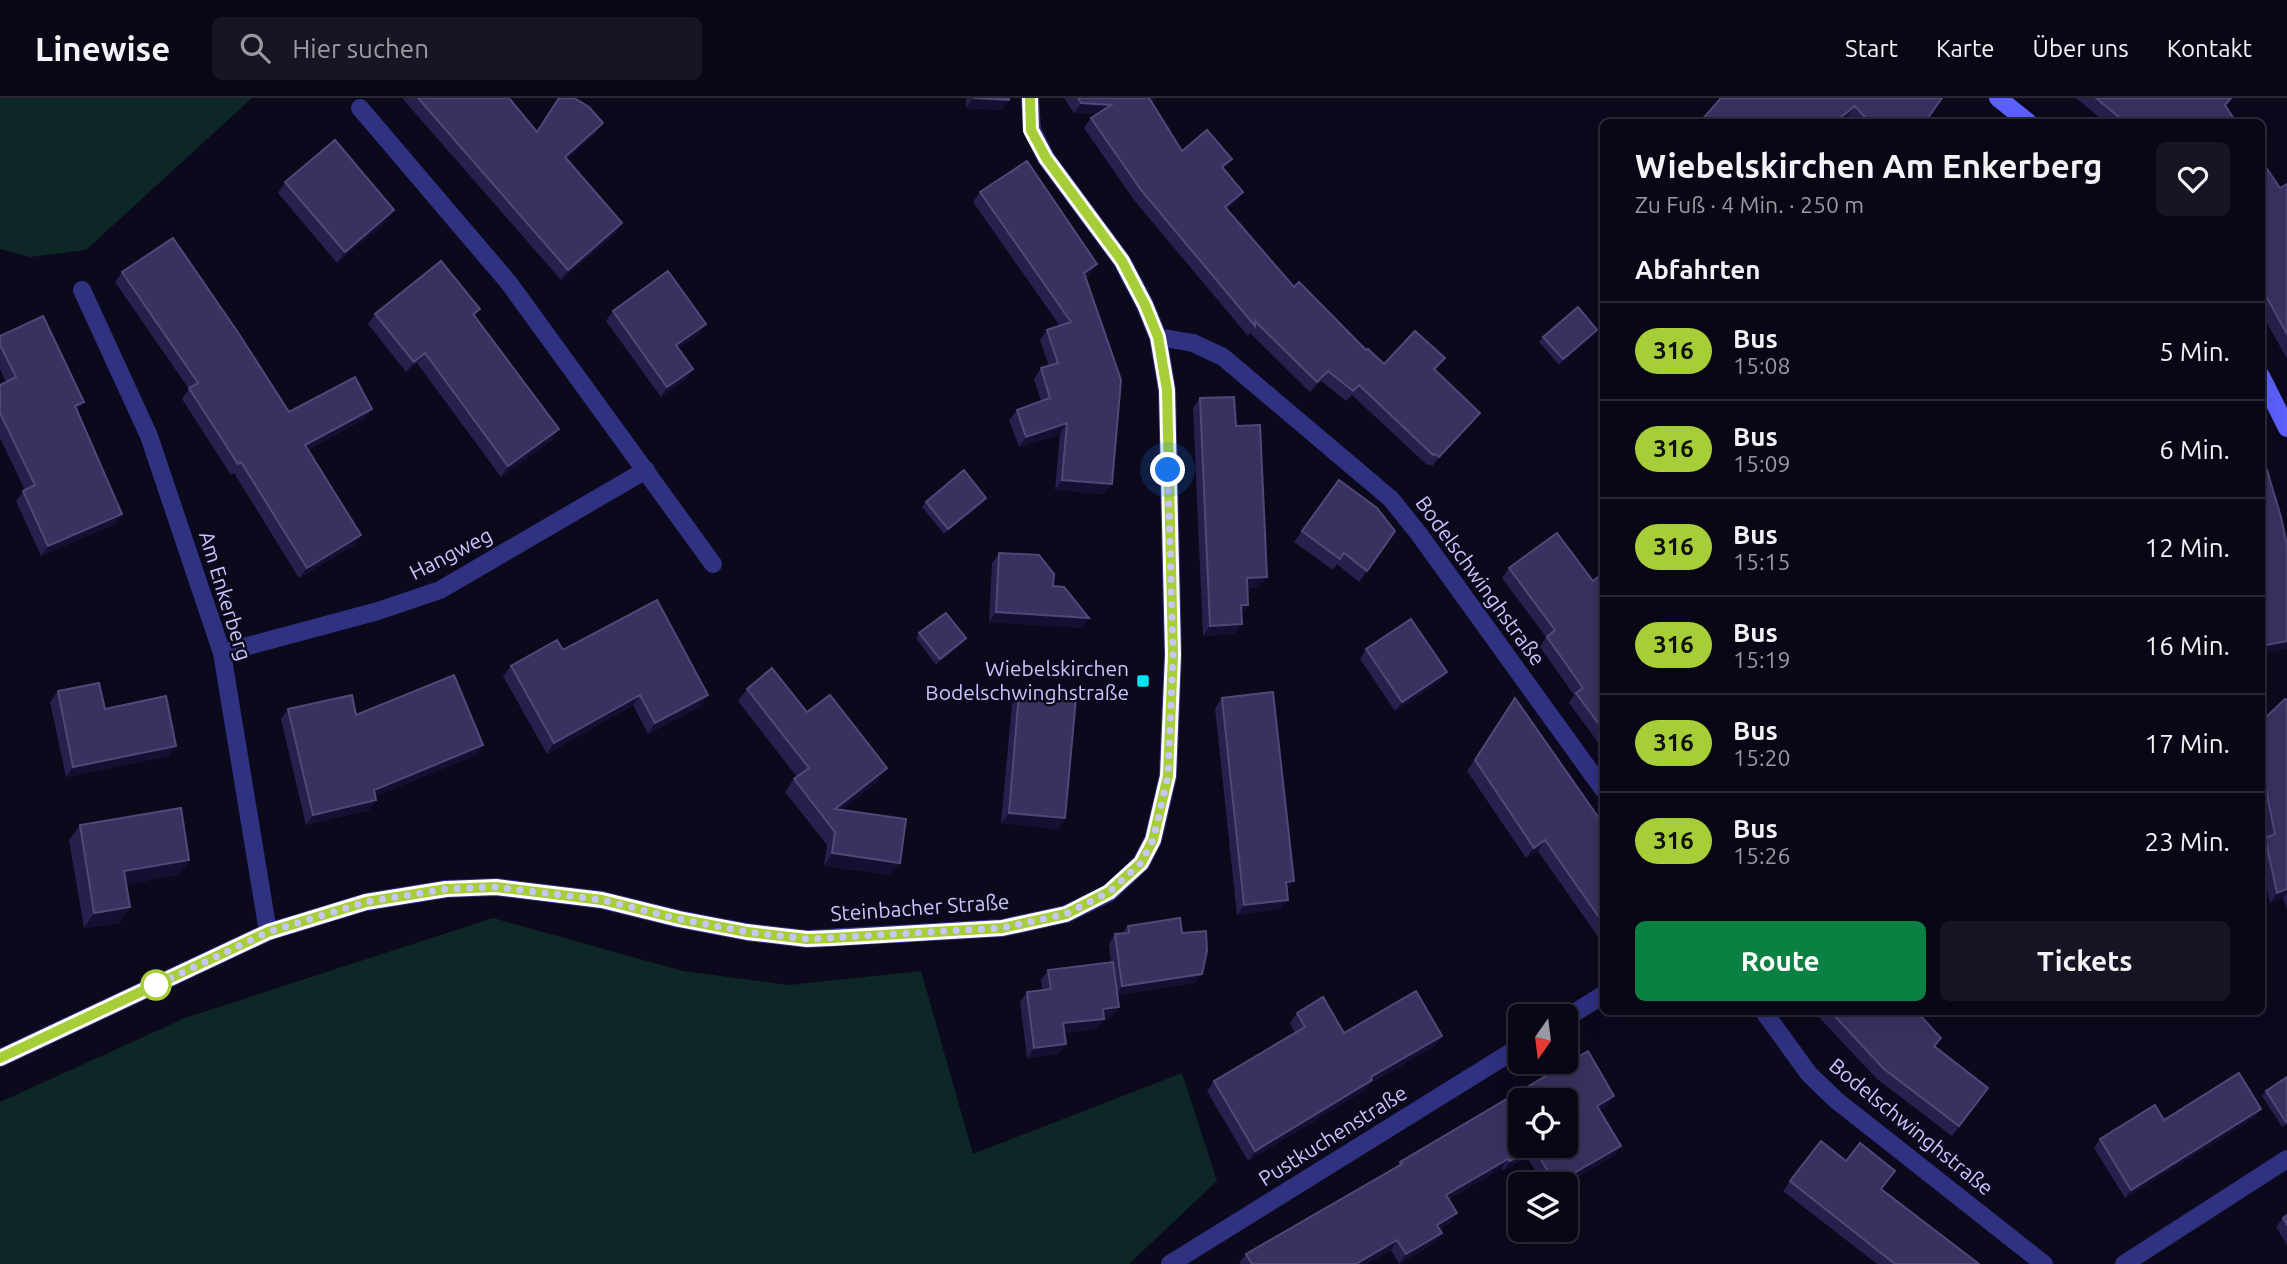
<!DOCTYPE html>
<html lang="de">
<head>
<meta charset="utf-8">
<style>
  body { margin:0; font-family:Ubuntu,sans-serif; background:#171523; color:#f1f3f6; height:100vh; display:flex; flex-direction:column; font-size:26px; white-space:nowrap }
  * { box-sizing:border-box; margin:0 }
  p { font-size:23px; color:#9999a1 }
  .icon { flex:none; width:38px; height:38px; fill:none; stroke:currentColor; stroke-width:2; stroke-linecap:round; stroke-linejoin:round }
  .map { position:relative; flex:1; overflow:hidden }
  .drawer { position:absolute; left:1600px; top:21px; width:665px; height:896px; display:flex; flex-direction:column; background:#090716; border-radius:10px; box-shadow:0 7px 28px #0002,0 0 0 2px #292835 }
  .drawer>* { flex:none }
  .badge { padding:0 14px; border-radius:23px; font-size:24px; line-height:46px }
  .needle { width:46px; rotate:194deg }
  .buttons { position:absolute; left:1508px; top:906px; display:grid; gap:14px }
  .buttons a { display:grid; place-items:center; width:70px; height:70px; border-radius:10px; background:#090716; box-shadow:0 7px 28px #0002,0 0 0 2px #292835; font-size:35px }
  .you { position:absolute; width:35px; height:35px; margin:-18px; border:5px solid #fff; border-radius:50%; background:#1a73e8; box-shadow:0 0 0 10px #1a73e833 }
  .map>.badge { position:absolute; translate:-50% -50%; box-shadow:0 0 0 4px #fff }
  h2 { padding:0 35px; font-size:26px; line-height:63px }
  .round { display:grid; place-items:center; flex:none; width:74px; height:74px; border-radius:10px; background:#171523 }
  .head { display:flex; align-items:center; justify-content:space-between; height:119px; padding:0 35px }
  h1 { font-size:33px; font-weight:600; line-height:52px }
  .button { display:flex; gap:14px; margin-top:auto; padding:14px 35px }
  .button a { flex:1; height:80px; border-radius:10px; background:#0b8043; color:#fff; font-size:28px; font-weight:600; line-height:80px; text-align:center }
  .button a+a { background:#171523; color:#f1f3f6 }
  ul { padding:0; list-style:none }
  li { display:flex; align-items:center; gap:21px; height:98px; padding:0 35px; border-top:2px solid #292835 }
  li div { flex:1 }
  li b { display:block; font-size:26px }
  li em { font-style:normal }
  li .badge { min-width:77px; font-weight:700; text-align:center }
  header { display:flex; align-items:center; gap:42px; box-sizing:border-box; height:98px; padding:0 35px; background:#090716; border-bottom:2px solid #292835 }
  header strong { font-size:33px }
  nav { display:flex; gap:38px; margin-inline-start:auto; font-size:24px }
  .search { width:490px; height:63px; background:#171523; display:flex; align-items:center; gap:18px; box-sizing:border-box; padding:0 24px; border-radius:10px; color:#9999a1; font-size:26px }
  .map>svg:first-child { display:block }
</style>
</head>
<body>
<header>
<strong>Linewise</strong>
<div class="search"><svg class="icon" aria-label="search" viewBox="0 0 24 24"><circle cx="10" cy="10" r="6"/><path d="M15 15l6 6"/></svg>Hier suchen</div>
<nav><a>Start</a><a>Karte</a><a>Über uns</a><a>Kontakt</a></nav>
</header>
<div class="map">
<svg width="2287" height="1166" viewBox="0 0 2287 1166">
  <rect width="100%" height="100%" fill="#0c091d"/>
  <path fill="#0c2725" d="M0 0H252L86 152 30 159 0 151Z
    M493 820 683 873 789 887 921 873 973 1056 1182 975 1217 1083 1129 1166H0V1004L185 920Z"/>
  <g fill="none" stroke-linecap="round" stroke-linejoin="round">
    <path stroke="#2f3181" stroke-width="18" d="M360 10 509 185 713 466
      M82 192 149 338 222 555 268 834
      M1158 239 1193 245 1223 259 1391 401 1419 436 1603 691
      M222 555 378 513 440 492 646 372
      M1764 914 1809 976 1836 1002 2044 1166
      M1566 920 1603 897
      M0 960 268 834 366 804 446 791 496 789 602 802 679 821 747 834 807 841 1002 830 1066 816 1109 795 1141 765 1153 742 1168 678 1173 557 1167 292 1158 239 1145 207 1122 163 1046 60 1032 32 1030 0
      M1170 1166 1521 948
      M2124 1166 2287 1061"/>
    <path stroke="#5c61ff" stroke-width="18" d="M1998 0 2028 24
      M2261 278 2287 330"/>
  </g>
  <path fill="#26204d" d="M402 0H509L537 33 558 0 596 35 567 61 615 136 561 182Z
    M966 0H1009L1002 12 966 10Z
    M1064 0H1157L1151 4 1182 53 1224 71 1236 104 1227 111 1294 189 1366 252 1384 266 1445 260 1435 272 1473 324 1432 368 1428 366 1427 367 1352 297 1346 303 1321 283 1310 294 1250 235 1248 238 1134 102 1084 30 1091 20 1097 16 1074 15Z
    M1721 0H1942L1925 24H1849L1846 21Z
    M2076 0H2233L2225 8 2236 24H2105Z
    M2261 62 2280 90 2287 86V261L2261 214Z
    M285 84 394 112 387 123 337 165 278 95Z
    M980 94 1090 176 1086 180 1104 396 1055 392 1060 336 1019 349 1009 322 1017 312 1041 303 1034 281 1041 270 1049 268 1040 242 1047 232 1060 228 973 104Z
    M122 174 289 314 372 311 364 321 308 352 361 437 354 447 299 480 234 375 231 377 182 301 189 291 115 184Z
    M480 211 475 218 552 342 501 379 417 265 406 274 368 226 375 216Z
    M613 213 699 236 678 250 686 281 661 299 606 223Z
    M1594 237 1559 267 1539 244 1543 239Z
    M0 238 77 313 122 416 115 426 41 458 16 403 25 392 0 340V287L6 284 0 271Z
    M1200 300 1236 328 1259 489 1248 490V507L1241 517 1235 536 1203 538 1193 310Z
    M1339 382 1395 433 1359 484 1337 466 1333 472 1294 444Z
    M926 404 982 406 944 436 922 409Z
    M999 455 1089 520 1082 530 989 524 992 465Z
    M1509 470 1593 483 1603 475V651L1569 605 1574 597 1540 549 1546 539 1502 480Z
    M919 535 962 546 936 567 916 540Z
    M1366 551 1447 574 1440 583 1395 613 1360 561Z
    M563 552 701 608 648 636 633 607 547 656 503 578 511 568Z
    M747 591 807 614 887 670 878 683 841 712 891 777 824 768 827 747 785 694 794 681 797 679 738 603Z
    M58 593 105 611 169 658 66 679 50 604Z
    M1019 595 1065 720 1058 731 1001 725 1012 606Z
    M1222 600 1287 793 1281 811 1237 817 1215 610Z
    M1515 600 1603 726V846L1538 753 1526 760 1467 673Z
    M2287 602V811L2283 800 2270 805 2261 764V745L2265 740 2267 739 2261 711V624Z
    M288 611 356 617 476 657 375 698 376 702 369 712 306 727 281 621Z
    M80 727 189 762 179 777 126 786 120 825 84 830 69 742Z
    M1128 828 1182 835 1195 885 1117 897 1119 909 1111 920 1104 921 1096 931 1064 935 1066 946 1058 956 1027 960 1020 904 1027 894 1042 892 1041 882 1048 872 1111 864 1109 846 1115 836 1122 835Z
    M1814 914H1917L1941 940 1935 949 1981 1000 1952 1038 1877 981Z
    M1297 915 1344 935 1435 948 1369 986 1365 992 1248 1063 1207 993 1214 983 1295 935 1290 925Z
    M2287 979V1026L2282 1029 2262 998 2266 993Z
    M1608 1007 1600 1012 1621 1048 1615 1057 1564 1087H1544L1527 1059 1503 1073 1502 1070 1449 1101 1450 1125 1440 1131 1442 1135 1436 1144 1399 1166 1391 1152 1366 1166H1240L1239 1165 1246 1156 1397 1068 1400 1064Z
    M2255 1019 2125 1100 2094 1050 2100 1041 2164 1022Z
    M1790 1083 1882 1091 1979 1166H1877L1783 1093Z
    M2287 1117V1147L2276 1129 2283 1120Z"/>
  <path fill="#141032" d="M973 0 1009 2 1002 12 966 10Z
    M1149 0H1157L1141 10Z
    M1081 5 1111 7 1104 16 1074 15Z
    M1855 8 1846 21 1842 24H1835Z
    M603 25 596 35 558 69 565 59Z
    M1243 94 1236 104 1219 118 1225 109Z
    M394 112 387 123 337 165 345 154Z
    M622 125 615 136 561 182 568 172Z
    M1097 166 1090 176 1077 185 1084 175Z
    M706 226 699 236 669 257 676 247Z
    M1597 232 1594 237 1559 267 1563 261Z
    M425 255 417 265 406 274 414 264Z
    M693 271 686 281 661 299 667 289Z
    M1328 273 1321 283 1310 294 1317 284Z
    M84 304 77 314 75 308Z
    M372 311 364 321 298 357 305 347Z
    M1480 315 1473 324 1432 368 1439 359Z
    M1067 325 1060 336 1019 349 1026 339Z
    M559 331 552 342 501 379 508 368Z
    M1062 382 1112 386 1104 396 1055 392Z
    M986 400 982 406 944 436 948 431Z
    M122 416 115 426 41 458 48 448Z
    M361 437 354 447 299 480 307 470Z
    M1267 479 1259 489 1240 490 1247 480Z
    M1241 507H1248L1241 517Z
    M996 514 1089 520 1082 530 989 524Z
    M1242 526 1235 536 1203 538 1210 528Z
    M966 540 962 546 936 567 940 561Z
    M2287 543V551L2261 557V548Z
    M1447 574 1440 583 1395 613 1402 604Z
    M640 597 633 607 547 656 554 645Z
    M708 597 701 608 648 636 655 625Z
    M483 647 476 657 367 702 374 692Z
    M176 648 169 658 66 679 73 669Z
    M887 670 878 683 826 724 835 711Z
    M376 702 369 712 306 727 313 717Z
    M1009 715 1065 720 1058 731 1001 725Z
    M1545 742 1538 753 1526 760 1534 750Z
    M832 755 900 765 891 777 824 768Z
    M189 762 179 777 114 788 124 773Z
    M1294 783 1287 793 1279 794 1286 784Z
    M2287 791V795L2283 800 2270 805 2277 795Z
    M1288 802 1281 811 1237 817 1244 807Z
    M130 809 120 825 84 830 94 815Z
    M1202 876 1195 885 1116 897 1122 888Z
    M1119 909 1111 920 1095 922 1103 911Z
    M1104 921 1096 931 1056 936 1063 925Z
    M1442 938 1435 948 1369 986 1365 992 1248 1063 1255 1053 1371 979Z
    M1066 946 1058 956 1027 960 1034 950Z
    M1614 998 1608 1007 1591 1017 1597 1008Z
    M2261 1011 2255 1019 2125 1100 2131 1092Z
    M1621 1048 1615 1057 1564 1087H1555Z
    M1534 1049 1527 1059 1503 1073 1510 1063Z
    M1508 1061 1502 1070 1440 1106 1446 1097Z
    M1457 1115 1450 1125 1431 1136 1437 1127Z
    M1442 1135 1436 1144 1399 1166 1406 1156Z
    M1397 1142 1391 1152 1366 1166H1356Z"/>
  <path fill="#383260" stroke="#4e4979" stroke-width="2" fill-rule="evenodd" d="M418 0H509L537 34 559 0H574L589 9 603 25 565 59 622 125 568 172Z
    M973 0H1009V2Z
    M1078 0H1149L1182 53 1207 32 1232 61 1222 69 1243 94 1225 109 1294 189 1299 184 1366 252 1368 251 1384 266 1415 233 1445 260 1434 271 1480 315 1439 359 1435 356 1433 357 1359 287 1353 293 1328 273 1317 284 1255 223V228L1141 92 1091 20 1111 7 1081 5Z
    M1721 0H1942L1925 24H1869L1855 8 1835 24H1700Z
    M2096 0H2231L2225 7 2236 24H2125Z
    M335 42 394 112 345 154 285 84Z
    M2261 62 2280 90 2287 86V236L2261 189Z
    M1027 63 1097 166 1084 175 1121 282 1112 386 1062 382 1067 325 1026 339 1017 312 1050 300 1041 270 1058 265 1047 232 1071 224 980 94Z
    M173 140 239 236 289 314 355 279 372 311 305 347 361 437 307 470 241 364 238 366 189 290 198 285 122 174Z
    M441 163 480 211 473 216 559 331 508 368 425 255 414 264 375 216Z
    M668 173 706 226 676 247 693 271 667 289 613 213Z
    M1578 209 1597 232 1563 261 1543 239Z
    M43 218 84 304 75 308 122 416 48 448 23 393 35 387 0 315V287L16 279 0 247V238Z
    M1234 299 1236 328 1260 327 1267 479 1247 480 1248 507H1241L1242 526 1210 528 1200 300Z
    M2261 352 2281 419 2287 447V543L2261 548Z
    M964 372 986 400 948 431 926 404Z
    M1339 382 1377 410 1395 433 1367 473 1344 455 1340 461 1302 433Z
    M1557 435 1593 483 1603 475V632L1576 595 1583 590 1547 539 1555 532 1509 470Z
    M999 455 1039 457 1054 476 1053 488 1064 489 1089 520 996 514Z
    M657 502 708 597 655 625 640 597 554 645 511 568 557 542 563 552Z
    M946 515 966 540 940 561 919 535Z
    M1411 521 1447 574 1402 604 1366 551Z
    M772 570 807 614 830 597 887 670 835 711 906 721 900 765 832 755 835 734 794 681 809 670 747 591Z
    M454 577 483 647 374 692 376 702 313 717 288 611 352 597 356 617Z
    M99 585 105 611 166 598 176 648 73 669 58 593Z
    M1273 594 1294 783 1286 784 1288 802 1244 807 1222 600Z
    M1019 595 1076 600 1065 720 1009 715Z
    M1515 600 1603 726V825L1545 742 1534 750 1475 662Z
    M2285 601 2287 602V791L2277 795 2265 740 2275 736 2261 668V624Z
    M181 710 189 762 124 773 130 809 94 815 80 727Z
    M1180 820 1182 835 1206 833 1207 853 1202 876 1122 888 1115 836 1129 835 1128 828Z
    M1113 864 1119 909 1103 911 1104 921 1063 925 1066 946 1034 950 1027 894 1051 891 1048 872Z
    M1416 893 1442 938 1371 979 1372 982 1255 1053 1214 983 1305 929 1297 915 1323 899 1344 935Z
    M1831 914H1917L1941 940 1934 948 1988 990 1959 1028 1884 971Z
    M1588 953 1614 998 1597 1008 1621 1048 1555 1086 1534 1049 1510 1063 1508 1061 1446 1097 1457 1115 1437 1127 1442 1135 1406 1156 1397 1142 1356 1166H1252L1246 1156 1402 1066 1400 1064ZM1521 1003H1566V1048H1521Z
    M2239 975 2261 1011 2131 1092 2100 1041 2155 1007 2164 1022Z
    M2287 979V1023L2286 1024 2266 993Z
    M1821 1043 1846 1063 1860 1045 1895 1073 1881 1091 1979 1166H1895L1790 1083Z
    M2287 1117V1127L2283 1120Z"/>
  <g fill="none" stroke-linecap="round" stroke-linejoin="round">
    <defs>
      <path id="line" d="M0 960 268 834 366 804 446 791 496 789 602 802 679 821 747 834 807 841 832 840 1002 830 1066 816 1109 794 1141 765 1153 742 1163 699 1168 678 1173 557 1167 292 1158 239 1145 207 1122 163 1046 60 1031 32 1030 0"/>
    </defs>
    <use href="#line" stroke="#fff" stroke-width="16"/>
    <use href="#line" stroke="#a6ce39" stroke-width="10"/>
    <path stroke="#c9c5ff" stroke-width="7" stroke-dasharray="0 12.6" d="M156 887 152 889 268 834 366 804 446 791 496 789 602 802 679 821 747 834 807 841 1002 830 1066 816 1109 794 1141 765 1153 742 1168 678 1173 557 1168 372"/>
  </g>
  <rect fill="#00e5f0" stroke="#0c091d" stroke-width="2.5" x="1136" y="576" width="14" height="14" rx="3.5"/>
  <circle fill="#fff" stroke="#a6ce39" stroke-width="3.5" cx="156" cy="887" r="14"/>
  <g text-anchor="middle" stroke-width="5" stroke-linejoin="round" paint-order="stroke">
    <g font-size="21" fill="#c9c5ff" stroke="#0c091d">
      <text transform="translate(451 456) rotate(-27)" y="7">Hangweg</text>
      <text transform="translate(1480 483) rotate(54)" y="7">Bodelschwinghstraße</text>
      <text transform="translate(225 498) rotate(73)" y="7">Am Enkerberg</text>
      <text transform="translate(920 810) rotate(-4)" y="7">Steinbacher Straße</text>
      <text transform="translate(1911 1029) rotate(39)" y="7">Bodelschwinghstraße</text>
      <text transform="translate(1333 1038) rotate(-32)" y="7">Pustkuchenstraße</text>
    </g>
    <g font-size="21" fill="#c9c5ff" stroke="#0c091d" text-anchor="end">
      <text x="1129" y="578">Wiebelskirchen<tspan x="1129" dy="24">Bodelschwinghstraße</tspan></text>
    </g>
  </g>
</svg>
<div class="buttons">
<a><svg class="needle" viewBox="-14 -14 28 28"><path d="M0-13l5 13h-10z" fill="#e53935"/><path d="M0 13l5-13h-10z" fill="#9999a1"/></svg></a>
<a><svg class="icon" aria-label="locate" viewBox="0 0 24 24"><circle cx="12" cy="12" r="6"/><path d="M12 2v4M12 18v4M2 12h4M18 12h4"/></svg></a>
<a><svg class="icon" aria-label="layers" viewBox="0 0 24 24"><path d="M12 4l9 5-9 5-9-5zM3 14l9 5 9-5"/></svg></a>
</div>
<div class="you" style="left:1168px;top:372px"></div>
<section class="drawer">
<div class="head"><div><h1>Wiebelskirchen Am Enkerberg</h1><p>Zu Fuß · 4 Min. · 250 m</p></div><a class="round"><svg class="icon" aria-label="heart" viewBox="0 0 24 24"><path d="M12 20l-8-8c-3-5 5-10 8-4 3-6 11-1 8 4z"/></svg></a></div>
<h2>Abfahrten</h2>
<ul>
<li><span class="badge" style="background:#a6ce39;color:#111">316</span><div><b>Bus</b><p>15:08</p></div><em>5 Min.</em></li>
<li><span class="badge" style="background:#a6ce39;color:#111">316</span><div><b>Bus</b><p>15:09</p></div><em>6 Min.</em></li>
<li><span class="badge" style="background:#a6ce39;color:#111">316</span><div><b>Bus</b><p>15:15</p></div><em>12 Min.</em></li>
<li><span class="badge" style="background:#a6ce39;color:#111">316</span><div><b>Bus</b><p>15:19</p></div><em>16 Min.</em></li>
<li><span class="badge" style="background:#a6ce39;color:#111">316</span><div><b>Bus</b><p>15:20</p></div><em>17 Min.</em></li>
<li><span class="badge" style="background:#a6ce39;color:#111">316</span><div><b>Bus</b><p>15:26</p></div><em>23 Min.</em></li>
</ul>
<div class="button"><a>Route</a><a>Tickets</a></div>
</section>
</div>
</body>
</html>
